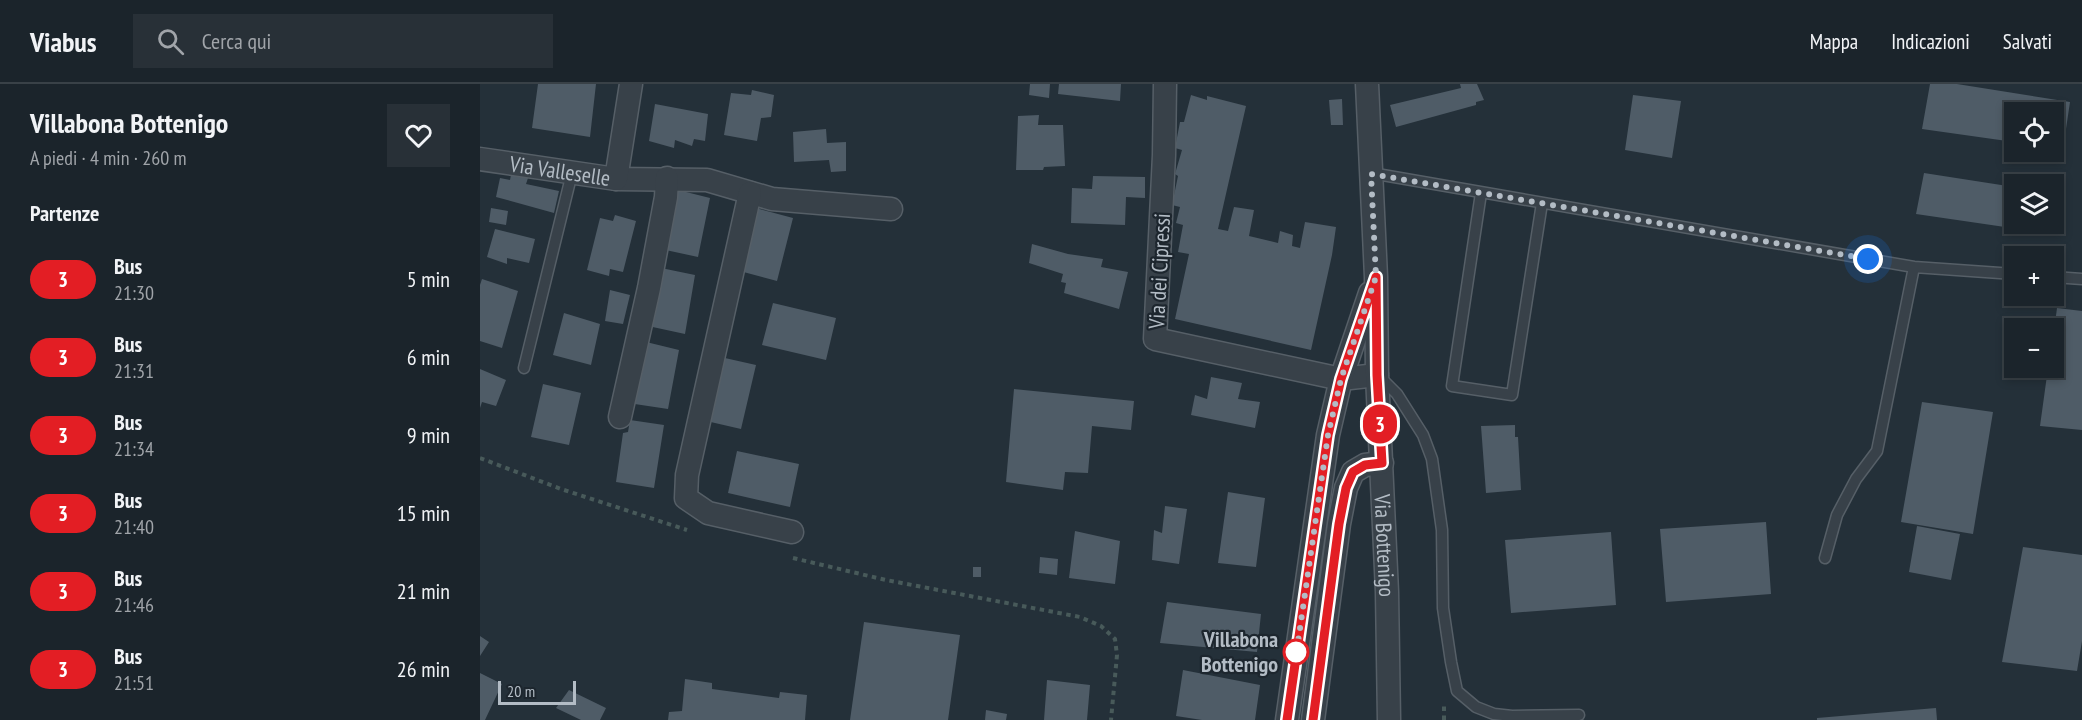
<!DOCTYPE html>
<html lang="it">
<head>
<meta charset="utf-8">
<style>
  body { margin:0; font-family:"PT Sans Narrow",sans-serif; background:#283037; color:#f1f3f6; height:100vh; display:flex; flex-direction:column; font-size:22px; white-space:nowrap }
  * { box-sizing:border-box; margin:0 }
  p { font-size:20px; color:#a0a4a9 }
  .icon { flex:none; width:33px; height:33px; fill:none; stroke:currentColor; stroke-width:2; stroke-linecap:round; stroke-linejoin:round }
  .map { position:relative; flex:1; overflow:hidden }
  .details { display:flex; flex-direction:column; background:#1b242b; width:480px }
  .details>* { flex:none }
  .badge { padding:0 12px; border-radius:20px; font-size:21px; line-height:39px }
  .controls { position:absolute; left:1524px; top:18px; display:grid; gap:12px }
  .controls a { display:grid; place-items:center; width:60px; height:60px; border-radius:0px; background:#1b242b; box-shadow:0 3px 9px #0003,0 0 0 2px #394147; font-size:30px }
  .scale { position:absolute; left:18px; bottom:15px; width:78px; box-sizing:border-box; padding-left:6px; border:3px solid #b3bcc5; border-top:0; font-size:16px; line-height:21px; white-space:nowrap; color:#b3bcc5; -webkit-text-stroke:4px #1d262e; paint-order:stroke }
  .you { position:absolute; width:30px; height:30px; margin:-15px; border:4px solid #fff; border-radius:50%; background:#1a73e8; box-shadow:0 0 0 9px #1a73e833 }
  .map>.badge { position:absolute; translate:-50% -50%; box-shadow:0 0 0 3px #fff }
  h2 { padding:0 30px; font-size:22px; line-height:54px }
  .round { display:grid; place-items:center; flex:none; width:63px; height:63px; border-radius:0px; background:#283037 }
  .overview { display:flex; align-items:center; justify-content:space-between; height:102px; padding:0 30px }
  h1 { font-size:28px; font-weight:700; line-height:45px }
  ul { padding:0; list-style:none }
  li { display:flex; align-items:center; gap:18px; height:78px; padding:0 30px }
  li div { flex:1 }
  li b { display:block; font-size:22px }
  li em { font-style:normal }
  li .badge { min-width:66px; font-weight:700; text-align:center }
  header { display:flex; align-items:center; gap:36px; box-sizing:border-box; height:84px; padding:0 30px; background:#1b242b; border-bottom:2px solid #394147 }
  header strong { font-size:28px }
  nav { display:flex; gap:33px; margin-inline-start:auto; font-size:21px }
  .search { width:420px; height:54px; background:#283037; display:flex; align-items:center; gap:15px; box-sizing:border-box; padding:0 21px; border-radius:0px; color:#a0a4a9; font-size:22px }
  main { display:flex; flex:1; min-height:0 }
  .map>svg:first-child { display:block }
</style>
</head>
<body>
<header>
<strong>Viabus</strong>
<div class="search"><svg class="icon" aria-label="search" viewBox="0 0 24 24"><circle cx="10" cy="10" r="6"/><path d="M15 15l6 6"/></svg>Cerca qui</div>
<nav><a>Mappa</a><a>Indicazioni</a><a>Salvati</a></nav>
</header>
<main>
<section class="details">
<div class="overview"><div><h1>Villabona Bottenigo</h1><p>A piedi · 4 min · 260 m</p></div><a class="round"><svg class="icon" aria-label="heart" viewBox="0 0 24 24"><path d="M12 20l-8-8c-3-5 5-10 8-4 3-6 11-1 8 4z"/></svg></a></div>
<h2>Partenze</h2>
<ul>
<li><span class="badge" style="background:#e31e24;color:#fff">3</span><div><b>Bus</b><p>21:30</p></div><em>5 min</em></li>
<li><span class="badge" style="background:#e31e24;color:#fff">3</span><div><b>Bus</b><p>21:31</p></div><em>6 min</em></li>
<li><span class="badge" style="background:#e31e24;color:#fff">3</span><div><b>Bus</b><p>21:34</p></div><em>9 min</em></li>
<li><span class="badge" style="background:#e31e24;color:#fff">3</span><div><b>Bus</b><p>21:40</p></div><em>15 min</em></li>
<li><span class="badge" style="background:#e31e24;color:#fff">3</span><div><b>Bus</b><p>21:46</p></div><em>21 min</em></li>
<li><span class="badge" style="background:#e31e24;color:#fff">3</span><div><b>Bus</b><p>21:51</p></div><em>26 min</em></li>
</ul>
</section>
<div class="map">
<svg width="1602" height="636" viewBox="0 0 1602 636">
  <rect width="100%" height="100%" fill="#243039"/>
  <path fill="#4f5c67" d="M58 0H116L110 53 52 44Z
    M550 0H570L569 14 549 11Z
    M579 0H641L640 17 578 10Z
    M980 0H997L1004 16 996 18V21L916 43 910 21 981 4Z
    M1450 0H1477L1590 18 1583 65 1574 63V28H1534V58L1442 45Z
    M272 6 294 11 291 33 281 34 277 57 244 51 251 9 271 11Z
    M711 11 727 16V12L766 22 738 145 748 147 754 123 774 126 769 152 798 159 800 147 813 151 812 162 820 164 825 138 856 143 852 171 831 266 695 235 709 170 698 168 703 141 696 139 700 123 692 121 698 92 695 90 702 66 695 64 700 38H704Z
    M1153 11 1201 17 1192 74 1145 66Z
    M862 15 863 41H851L849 16Z
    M175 20 228 30 225 57 214 55 212 62 195 56 194 64 169 57Z
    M559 31 558 41H583L585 82 564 83 563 86H536L538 32Z
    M346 45 347 59 366 58V87L351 88 349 76 314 78 313 48Z
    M32 86 49 91 46 100 79 107 74 129 16 113 20 94 30 96Z
    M1444 89 1534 103V140H1574V108L1581 110 1573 150 1436 130Z
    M613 92 665 93V114L646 113 645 141 591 139 592 104 612 105Z
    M194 105 230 114 218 173 181 165Z
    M272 123 313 134 297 197 256 186Z
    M11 124 28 127 26 141 9 138Z
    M135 131 156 137 143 188 130 185 129 192 107 186 120 134 133 137Z
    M15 145 55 155 49 179 27 174V180L7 173Z
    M552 160 588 170 623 175 621 183 648 188 639 225 584 209 586 199 581 198 583 190 549 179Z
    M181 184 215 191 205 250 168 242Z
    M2 195 38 207 22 264 0 257V201Z
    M130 206 150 211 143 240 125 237Z
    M293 219 356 234 346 276 282 261Z
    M1577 224 1602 227V346L1560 342 1568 284H1574V247Z
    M84 229 120 240 111 281 73 271Z
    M162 257 199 266 188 325 148 319Z
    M236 272 276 281 261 345 222 336Z
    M0 285 26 296 16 322 2 318 0 324Z
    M731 293 762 299 758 315 780 318 775 344 711 331 715 311 727 315Z
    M63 300 101 309 89 361 51 353Z
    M534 305 654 317 651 346 612 342 608 389 585 388 583 406 526 398Z
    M1442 318 1513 328 1493 450 1421 438Z
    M150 336 184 341 174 404 136 398 143 349 148 348Z
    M1035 341V353H1038L1041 406 1006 409 1001 342Z
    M257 367 319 380 310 423 248 409Z
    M748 408 785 414 776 483 738 479Z
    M685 422 707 425 699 480 672 476 674 446 682 449Z
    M1286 438 1291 510 1186 518 1180 445Z
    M1437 442 1480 450 1471 496 1429 488Z
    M595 447 640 457 635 500 589 494Z
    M1131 448 1136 521 1031 529 1025 456Z
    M1543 463 1602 471V557L1597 587 1522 578Z
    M560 473 578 475 577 491 559 489Z
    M493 483H501V493H493Z
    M687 518 781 530 777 568 680 559Z
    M384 538 480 551 468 636H370Z
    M0 552 9 558 0 572Z
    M703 586 780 601 775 636H722L696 632Z
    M0 589 22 600 5 636H0Z
    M205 595 232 599V605L299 614 300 608 327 611 325 636H188L189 628 202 627Z
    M567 596 610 601 607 636H564Z
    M89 606 126 624 120 636H101L76 624Z
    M1456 624 1457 636H1337V634Z
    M506 626 527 630 526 636H505Z"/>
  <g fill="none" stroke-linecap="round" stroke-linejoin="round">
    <defs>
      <path id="lane" d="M891 89 1434 183 1534 190
        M1001 109 972 302 1032 311 1062 119
        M1574 193 1602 195
        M44 284 92 89
        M900 293 917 310 943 351 952 375 962 446 963 524 971 578 977 607 996 623 1014 630 1032 632 1099 631
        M1345 474 1357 431 1376 395 1397 367 1434 183"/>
      <g id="street">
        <path d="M685 0 684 71 675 255 861 295 897 291"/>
        <path id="s1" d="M887 0 896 193 897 291 907 508 909 636"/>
        <path id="s2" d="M0 75 136 95 227 96 292 115 411 125"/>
        <path d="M136 95 151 0"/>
        <path d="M270 109 207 391 206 414 228 429 312 448"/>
        <path d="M140 333 169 204 186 113 187 94"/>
        <path d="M807 636 848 351 861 295 890 209"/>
        <path d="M833 636 859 440 866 404 873 388 885 381 902 379"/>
      </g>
    </defs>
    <use href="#lane" stroke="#565f67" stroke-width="13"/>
    <use href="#street" stroke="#565f67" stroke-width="25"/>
    <path stroke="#485a5a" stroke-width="4" stroke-dasharray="4.5 4.5" stroke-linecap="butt" d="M0 374 81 405 207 446
      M313 474 406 496 600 533 621 542 635 555 637 571 631 636
      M964 636V619"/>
    <use href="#lane" stroke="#384149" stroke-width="10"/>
    <use href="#street" stroke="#384149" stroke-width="22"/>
  </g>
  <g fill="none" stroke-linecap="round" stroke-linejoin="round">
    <defs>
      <path id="line" d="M807 636 848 351 861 295 896 193 897 291 902 379 885 381 873 388 866 404 859 440 833 636"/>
    </defs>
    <use href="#line" stroke="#fff" stroke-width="14"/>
    <use href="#line" stroke="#e31e24" stroke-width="9"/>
    <path stroke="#b3bcc5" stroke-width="6" stroke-dasharray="0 10.8" d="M816 568V572L848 351 861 295 896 193 891 90 1388 175"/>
  </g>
  <circle fill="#fff" stroke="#e31e24" stroke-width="3" cx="816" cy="568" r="12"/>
  <g text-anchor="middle" stroke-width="4.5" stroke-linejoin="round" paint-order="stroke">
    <g font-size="22" fill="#b3bcc5" stroke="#1d262e">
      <text dy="8" stroke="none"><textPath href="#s2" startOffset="81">Via Valleselle</textPath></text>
      <text transform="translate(679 187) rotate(-87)" y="8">Via dei Cipressi</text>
      <text dy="8" stroke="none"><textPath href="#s1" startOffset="462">Via Bottenigo</textPath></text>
    </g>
    <g font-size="22" font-weight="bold" fill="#b3bcc5" stroke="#1d262e" text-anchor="end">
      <text x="798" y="563">Villabona<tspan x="798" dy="25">Bottenigo</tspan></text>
    </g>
  </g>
</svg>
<div class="controls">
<a><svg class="icon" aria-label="locate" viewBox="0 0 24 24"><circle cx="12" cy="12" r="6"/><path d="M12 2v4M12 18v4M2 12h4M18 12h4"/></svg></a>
<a><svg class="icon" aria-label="layers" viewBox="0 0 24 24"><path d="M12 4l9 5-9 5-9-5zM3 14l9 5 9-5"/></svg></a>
<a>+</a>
<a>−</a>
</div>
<div class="scale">20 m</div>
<div class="you" style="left:1388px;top:175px"></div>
<b class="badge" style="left:900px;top:340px;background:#e31e24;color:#fff">3</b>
</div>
</main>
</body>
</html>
